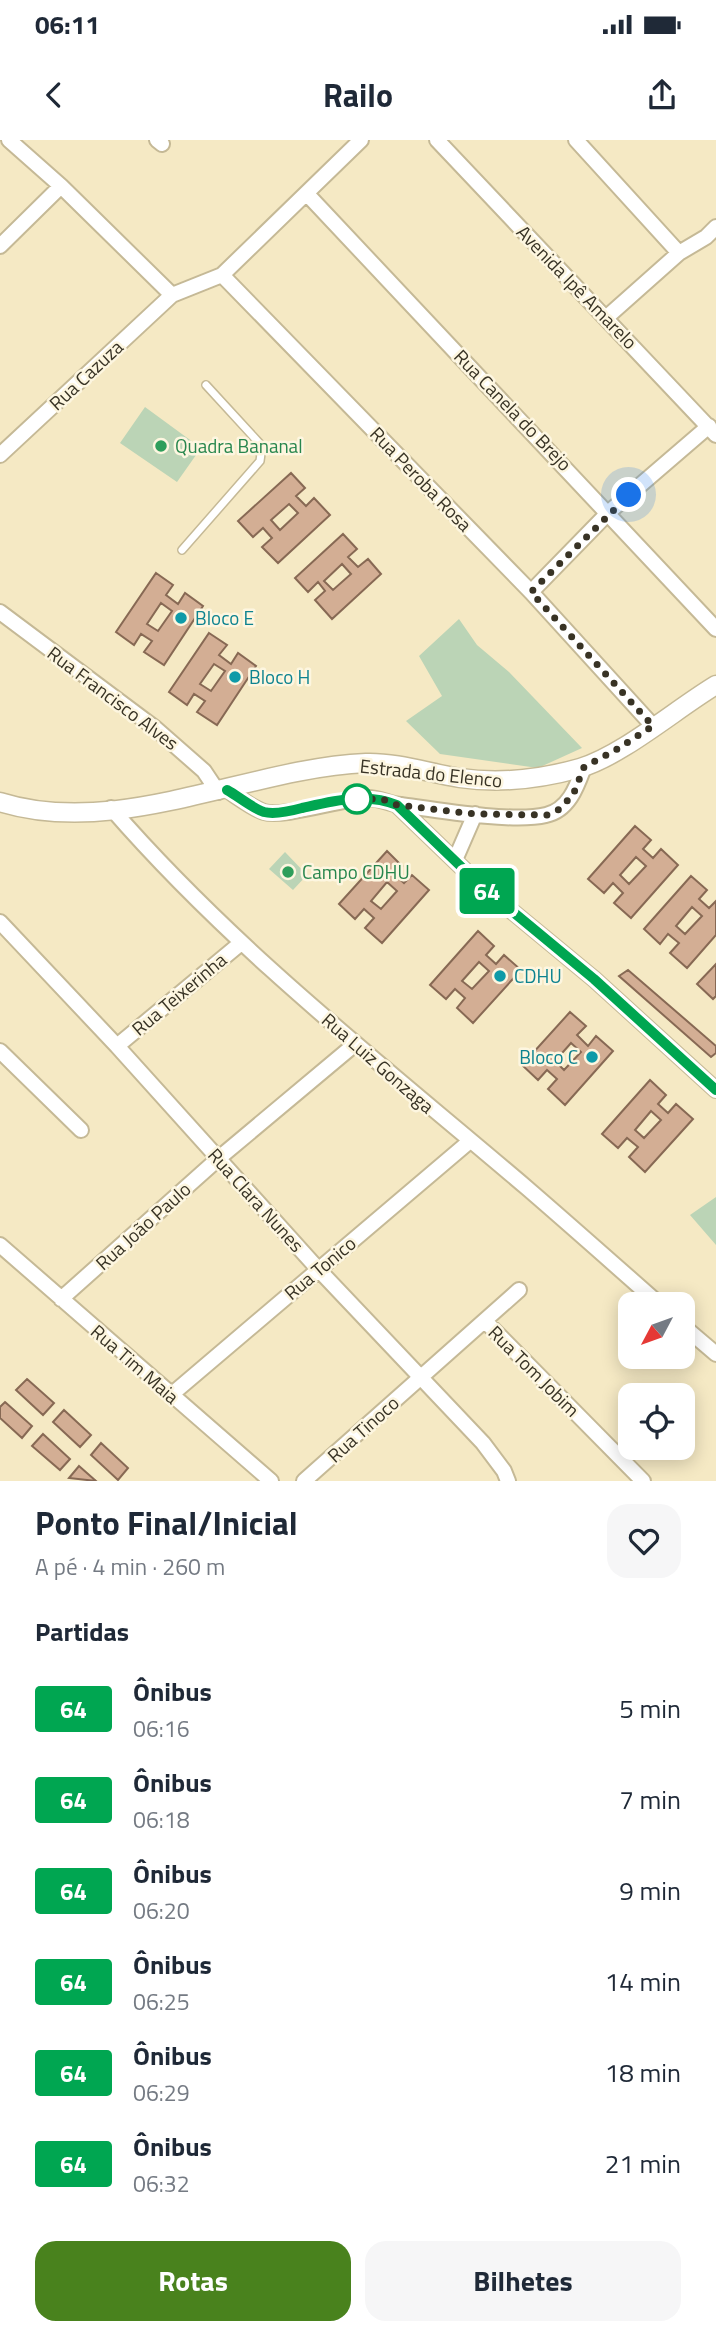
<!DOCTYPE html>
<html lang="pt">
<head>
<meta charset="utf-8">
<style>
  body { margin:0; font-family:"Titillium Web",sans-serif; background:#f6f6f7; color:#1f2937; height:100vh; display:flex; flex-direction:column; font-size:26px; white-space:nowrap }
  * { box-sizing:border-box; margin:0 }
  p { font-size:23px; color:#747a83 }
  .icon { flex:none; width:38px; height:38px; fill:none; stroke:currentColor; stroke-width:2; stroke-linecap:round; stroke-linejoin:round }
  .map { position:relative; height:1341px; overflow:hidden }
  .panel { display:flex; flex-direction:column; background:#fff; flex:1 }
  .panel>* { flex:none }
  .badge { padding:0 14px; border-radius:5px; font-size:24px; line-height:46px }
  .needle { width:46px; rotate:229deg }
  .fabs { position:absolute; left:618px; top:1152px; display:grid; gap:14px }
  .fabs a { display:grid; place-items:center; width:77px; height:77px; border-radius:14px; background:#fff; box-shadow:0 4px 18px #0003; font-size:35px }
  .you { position:absolute; width:35px; height:35px; margin:-18px; border:5px solid #fff; border-radius:50%; background:#1a73e8; box-shadow:0 0 0 10px #1a73e833 }
  .map>.badge { position:absolute; translate:-50% -50%; box-shadow:0 0 0 4px #fff }
  h2 { padding:0 35px; font-size:26px; line-height:63px }
  .round { display:grid; place-items:center; flex:none; width:74px; height:74px; border-radius:21px; background:#f6f6f7 }
  .overview { display:flex; align-items:center; justify-content:space-between; height:119px; padding:0 35px }
  h1 { font-size:33px; font-weight:700; line-height:52px }
  .button { display:flex; gap:14px; margin-top:auto; padding:14px 35px }
  .button a { flex:1; height:80px; border-radius:21px; background:#49821d; color:#fff; font-size:28px; font-weight:700; line-height:80px; text-align:center }
  .button a+a { background:#f6f6f7; color:#1f2937 }
  ul { padding:0; list-style:none }
  li { display:flex; align-items:center; gap:21px; height:91px; padding:0 35px }
  li div { flex:1 }
  li b { display:block; font-size:26px }
  li em { font-style:normal }
  li .badge { min-width:77px; font-weight:700; text-align:center }
  .status { display:flex; justify-content:space-between; align-items:center; height:49px; padding:0 35px; background:#fff; direction:ltr }
  .status svg { height:19px; fill:currentColor }
  header { display:flex; justify-content:space-between; align-items:center; height:91px; padding:0 35px; background:#fff; font-size:32px; font-weight:700 }
  .map>svg:first-child { display:block }
</style>
</head>
<body>
<div class="status"><b>06:11</b><svg viewBox="0 0 49 12"><path d="M0 12V9h3v3zM5 12V6h3v6zM10 12V3h3v9zM15 12V0h3v12zM26 1h20v11H26zM47 4h2v5h-2z"/></svg></div>
<header><svg class="icon" aria-label="back" viewBox="0 0 24 24"><path d="M15 5l-7 7 7 7"/></svg>Railo<svg class="icon" aria-label="share" viewBox="0 0 24 24"><path d="M12 15V3M7 8l5-5 5 5M5 13v7h14v-7"/></svg></header>
<div class="map">
<svg width="716" height="1341" viewBox="0 0 716 1341">
  <rect width="100%" height="100%" fill="#f5e9c4"/>
  <path fill="#bbd4b6" d="M145 267 201 308 177 342 120 303Z
    M459 479 477 505 509 532 582 608 538 628 440 614 406 581 442 556 419 516Z
    M285 712 307 735 293 750 269 729Z
    M716 1057V1105L690 1075Z"/>
  <path fill="#d3ae94" stroke="#876954" stroke-width="2" fill-rule="evenodd" d="M291 333 305 348 296 356 306 366 314 358 330 375 278 423 262 407 272 398 263 388 253 397 238 381ZM289 364 298 373 280 390 271 380Z
    M343 394 357 409 348 417 358 427 368 419 381 434 332 479 315 460 325 451 318 442 308 452 295 438ZM342 424 351 434 333 450 324 441Z
    M156 433 173 445 166 455 178 464 185 453 203 466 164 525 144 512 152 501 141 494 134 505 116 492ZM161 463 172 471 158 491 147 484Z
    M209 493 227 505 219 515 231 524 238 513 256 526 217 585 197 572 205 561 194 554 187 565 169 552ZM214 524 225 531 211 551 200 544Z
    M635 686 651 700 643 709 653 718 661 709 678 725 631 778 614 763 623 753 613 743 604 753 588 739ZM636 717 646 726 629 744 620 735Z
    M387 711 402 726 394 734 404 743 412 735 429 750 382 803 365 788 374 778 364 769 355 779 339 764ZM387 742 397 751 381 769 371 761Z
    M691 736 707 750 699 759 709 768 716 761V795L687 828 670 813 679 803 668 794 660 804 644 789ZM692 767 702 776 685 794 676 786Z
    M478 791 494 806 486 815 496 824 504 815 521 830 473 883 457 868 465 858 455 849 446 859 430 845ZM479 822 489 831 472 849 462 841Z
    M716 824V856L713 859 697 844Z
    M628 830 716 906V913L711 917 619 836Z
    M570 872 586 886 577 895 588 906 596 896 613 911 565 965 548 949 557 939 547 930 538 940 522 925ZM571 903 581 912 564 930 555 921Z
    M650 940 666 955 658 964 668 973 676 964 693 979 645 1032 629 1017 638 1007 627 998 618 1008 602 994ZM651 971 661 980 644 998 635 990Z
    M27 1239 54 1263 43 1275 16 1250Z
    M5 1262 32 1286 22 1298 0 1278V1267Z
    M64 1270 91 1295 80 1307 53 1282Z
    M43 1294 70 1319 60 1330 32 1306Z
    M101 1303 128 1328 118 1340 91 1315Z
    M79 1326 96 1341 69 1338Z"/>
  <g fill="none" stroke-linecap="round" stroke-linejoin="round">
    <defs>
      <path id="service" d="M182 410 260 321 262 306 206 245"/>
      <path id="minor" d="M9 0 61 46 172 155
        M157 0 162 4
        M437 0 716 295
        M576 0 679 113
        M307 54 716 489
        M0 106 61 46
        M222 135 361 0
        M607 177 679 113 706 97 716 87
        M0 315 172 155 222 135 531 452 653 586
        M531 452 609 372 709 286
        M0 472 155 588 204 631 218 652
        M227 650C238 657 252 668 264 672 283 678 340 659 365 658 379 657 388 664 401 665 437 670 513 683 546 675 569 670 577 646 584 627
        M397 665 478 743 594 839 716 950
        M111 668C235 811 384 926 527 1048 571 1086 615 1125 659 1164
        M455 720 475 674
        M0 782 117 906 318 1129 483 1303 504 1331 508 1341
        M117 906 241 803
        M0 911 81 990
        M0 1105 271 1341
        M61 1159 219 1018 354 905
        M485 1181 643 1341
        M682 1185 716 1214
        M171 1255 470 1001
        M304 1341 519 1150"/>
      <path id="tertiary" d="M0 662C118 699 248 628 366 623 397 622 429 633 460 638 501 644 541 639 580 628 623 615 676 569 716 545"/>
    </defs>
    <use href="#service" stroke="#c5b996" stroke-width="10"/>
    <use href="#minor" stroke="#c5b996" stroke-width="18"/>
    <use href="#tertiary" stroke="#c5b996" stroke-width="21"/>
    <use href="#service" stroke="#fff" stroke-width="7"/>
    <use href="#minor" stroke="#fff" stroke-width="14"/>
    <use href="#tertiary" stroke="#fff" stroke-width="18"/>
  </g>
  <g fill="none" stroke-linecap="round" stroke-linejoin="round">
    <defs>
      <path id="line" d="M227 650C238 656 252 668 264 672 275 675 291 671 302 668 333 661 366 652 397 665L478 743 594 839 716 950"/>
    </defs>
    <use href="#line" stroke="#fff" stroke-width="16"/>
    <use href="#line" stroke="#00a651" stroke-width="10"/>
    <path stroke="#383325" stroke-width="7" stroke-dasharray="0 12.6" d="M357 659H352H382L397 665 475 674 547 675 558 670 573 655 584 627 614 611 653 586 531 452 629 355"/>
  </g>
  <g fill="#2e9e5b" stroke="#fdf6e0" stroke-width="2.5">
    <circle cx="161" cy="306" r="7"/>
    <circle cx="288" cy="732" r="7"/>
  </g>
  <g fill="#0f9aa8" stroke="#fdf6e0" stroke-width="2.5">
    <circle cx="181" cy="478" r="7"/>
    <circle cx="235" cy="537" r="7"/>
    <circle cx="500" cy="836" r="7"/>
    <circle cx="592" cy="917" r="7"/>
  </g>
  <circle fill="#fff" stroke="#00a651" stroke-width="3.5" cx="357" cy="659" r="14"/>
  <g text-anchor="middle" stroke-width="5" stroke-linejoin="round" paint-order="stroke">
    <g font-size="19" fill="#383325" stroke="#fdf6e0">
      <text transform="translate(577 147) rotate(46)" y="7">Avenida Ipê Amarelo</text>
      <text transform="translate(86 235) rotate(-43)" y="7">Rua Cazuza</text>
      <text transform="translate(513 270) rotate(46)" y="7">Rua Canela do Brejo</text>
      <text transform="translate(421 339) rotate(46)" y="7">Rua Peroba Rosa</text>
      <text transform="translate(113 558) rotate(37)" y="7">Rua Francisco Alves</text>
      <text transform="translate(431 633) rotate(6)" y="7">Estrada do Elenco</text>
      <text transform="translate(179 854) rotate(-40)" y="7">Rua Teixerinha</text>
      <text transform="translate(378 923) rotate(41)" y="7">Rua Luiz Gonzaga</text>
      <text transform="translate(256 1060) rotate(48)" y="7">Rua Clara Nunes</text>
      <text transform="translate(143 1086) rotate(-42)" y="7">Rua João Paulo</text>
      <text transform="translate(320 1128) rotate(-40)" y="7">Rua Tonico</text>
      <text transform="translate(135 1224) rotate(41)" y="7">Rua Tim Maia</text>
      <text transform="translate(534 1231) rotate(45)" y="7">Rua Tom Jobim</text>
      <text transform="translate(363 1289) rotate(-42)" y="7">Rua Tinoco</text>
    </g>
    <g font-size="19" fill="#27864d" stroke="#fdf6e0" text-anchor="start">
      <text x="175" y="313">Quadra Bananal</text>
      <text x="302" y="739">Campo CDHU</text>
    </g>
    <g font-size="19" fill="#0d838f" stroke="#fdf6e0" text-anchor="start">
      <text x="195" y="485">Bloco E</text>
      <text x="249" y="544">Bloco H</text>
      <text x="514" y="843">CDHU</text>
      <text x="578" y="924" text-anchor="end">Bloco C</text>
    </g>
  </g>
</svg>
<div class="fabs">
<a><svg class="needle" viewBox="-14 -14 28 28"><path d="M0-13l5 13h-10z" fill="#e53935"/><path d="M0 13l5-13h-10z" fill="#747a83"/></svg></a>
<a><svg class="icon" aria-label="locate" viewBox="0 0 24 24"><circle cx="12" cy="12" r="6"/><path d="M12 2v4M12 18v4M2 12h4M18 12h4"/></svg></a>
</div>
<div class="you" style="left:629px;top:355px"></div>
<b class="badge" style="left:487px;top:751px;background:#00a651;color:#fff">64</b>
</div>
<section class="panel">
<div class="overview"><div><h1>Ponto Final/Inicial</h1><p>A pé · 4 min · 260 m</p></div><a class="round"><svg class="icon" aria-label="heart" viewBox="0 0 24 24"><path d="M12 20l-8-8c-3-5 5-10 8-4 3-6 11-1 8 4z"/></svg></a></div>
<h2>Partidas</h2>
<ul>
<li><span class="badge" style="background:#00a651;color:#fff">64</span><div><b>Ônibus</b><p>06:16</p></div><em>5 min</em></li>
<li><span class="badge" style="background:#00a651;color:#fff">64</span><div><b>Ônibus</b><p>06:18</p></div><em>7 min</em></li>
<li><span class="badge" style="background:#00a651;color:#fff">64</span><div><b>Ônibus</b><p>06:20</p></div><em>9 min</em></li>
<li><span class="badge" style="background:#00a651;color:#fff">64</span><div><b>Ônibus</b><p>06:25</p></div><em>14 min</em></li>
<li><span class="badge" style="background:#00a651;color:#fff">64</span><div><b>Ônibus</b><p>06:29</p></div><em>18 min</em></li>
<li><span class="badge" style="background:#00a651;color:#fff">64</span><div><b>Ônibus</b><p>06:32</p></div><em>21 min</em></li>
</ul>
<div class="button"><a>Rotas</a><a>Bilhetes</a></div>
</section>
</body>
</html>
